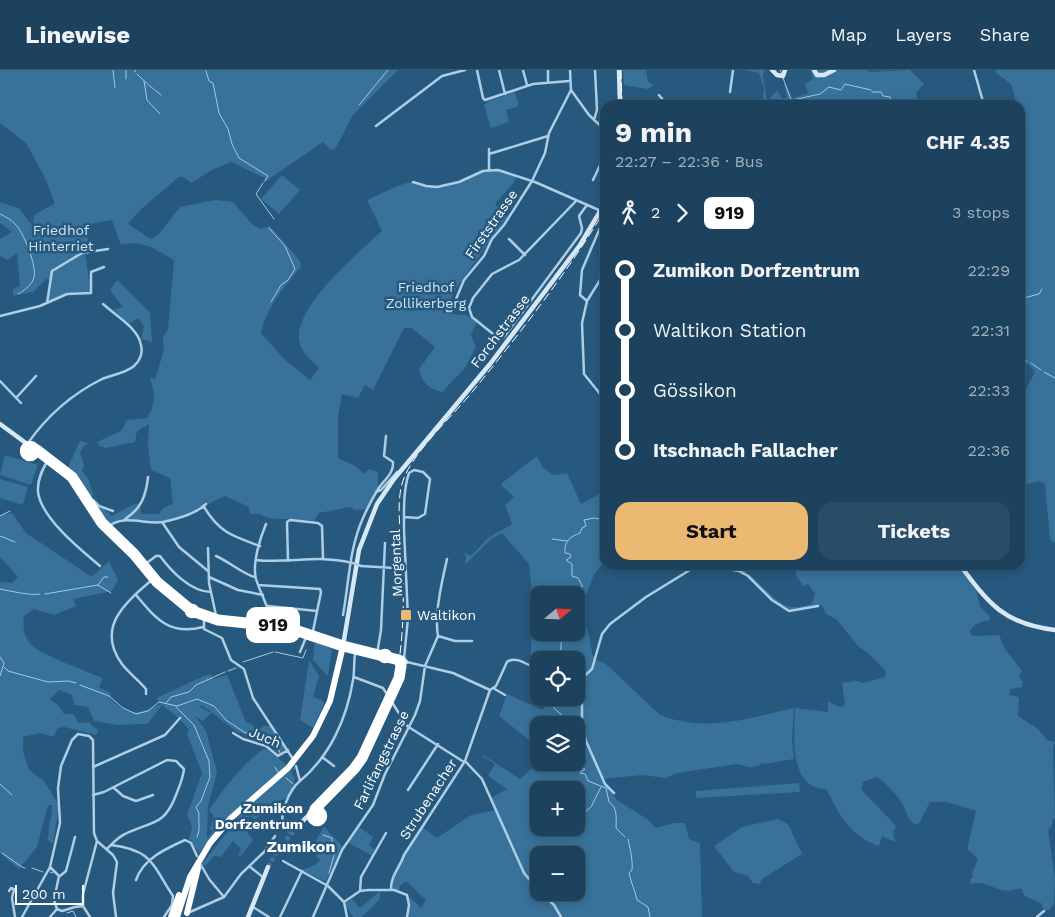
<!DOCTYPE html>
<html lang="en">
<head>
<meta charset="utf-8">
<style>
  body { margin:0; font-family:"Work Sans",sans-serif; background:#2a4d67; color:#f1f3f6; height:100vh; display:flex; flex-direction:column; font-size:19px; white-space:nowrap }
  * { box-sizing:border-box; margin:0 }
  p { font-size:16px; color:#a0b0bc }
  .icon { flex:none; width:28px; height:28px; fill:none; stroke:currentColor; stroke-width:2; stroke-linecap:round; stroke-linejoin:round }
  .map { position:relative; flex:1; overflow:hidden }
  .side { position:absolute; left:600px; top:30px; width:425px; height:470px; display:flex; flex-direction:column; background:#1d425e; border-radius:15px; box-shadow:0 2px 8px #0003,0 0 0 1px #3b5b73 }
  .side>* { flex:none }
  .badge { padding:0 10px; border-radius:8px; font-size:18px; line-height:32px }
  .needle { width:32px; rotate:71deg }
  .controls { position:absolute; left:530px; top:516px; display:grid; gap:10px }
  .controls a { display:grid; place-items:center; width:55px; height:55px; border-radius:10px; background:#1d425e; box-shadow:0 2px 8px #0003,0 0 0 1px #3b5b73; font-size:25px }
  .scale { position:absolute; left:15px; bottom:12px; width:69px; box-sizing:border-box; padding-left:5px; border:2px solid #fff; border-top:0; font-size:14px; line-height:18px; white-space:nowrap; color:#fff; -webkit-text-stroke:4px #27587d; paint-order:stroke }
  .map>.badge { position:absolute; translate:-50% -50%; box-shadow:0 0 0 2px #fff }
  .legs { display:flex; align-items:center; gap:8px; height:55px; padding:0 15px; font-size:16px }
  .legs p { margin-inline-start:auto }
  .summary { display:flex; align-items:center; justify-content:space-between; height:85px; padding:0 15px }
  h1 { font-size:28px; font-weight:700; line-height:38px }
  .primary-button { display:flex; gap:10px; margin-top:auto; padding:10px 15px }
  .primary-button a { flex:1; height:58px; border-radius:15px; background:#ecb973; color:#111; font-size:20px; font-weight:700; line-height:58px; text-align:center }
  .primary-button a+a { background:#2a4d67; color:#f1f3f6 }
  ul { padding:0 15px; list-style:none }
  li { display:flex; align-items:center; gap:18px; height:60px; font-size:19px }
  li i { display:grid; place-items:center; width:8px; height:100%; margin:0 6px; background:currentColor }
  li i::after { content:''; width:12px; height:12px; margin:-6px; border:4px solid; border-radius:50%; background:#1d425e }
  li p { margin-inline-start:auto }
  li:first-child i { background:linear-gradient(#0000 50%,currentColor 0) }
  li:last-child i { background:linear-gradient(currentColor 50%,#0000 0) }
  header { display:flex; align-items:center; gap:30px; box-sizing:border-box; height:70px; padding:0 25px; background:#1d425e; border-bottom:1px solid #3b5b73 }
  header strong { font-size:24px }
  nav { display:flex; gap:28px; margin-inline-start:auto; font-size:18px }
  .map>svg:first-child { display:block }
</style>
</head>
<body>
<header>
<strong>Linewise</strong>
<nav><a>Map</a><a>Layers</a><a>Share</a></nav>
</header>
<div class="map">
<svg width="1055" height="847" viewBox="0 0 1055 847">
  <rect width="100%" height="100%" fill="#27587d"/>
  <path fill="#387199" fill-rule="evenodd" d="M0 0H398L353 45 335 79 331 80 323 72 263 113 265 108 231 92 212 100 191 113 183 107H179C161 123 143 135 128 154L151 169 158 165 180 137 215 130 233 132 253 155 260 159 270 156 300 191 301 197C284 217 267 236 261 263L285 290 310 310 319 298C312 291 302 283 300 274 289 240 359 182 382 161L367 130C381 124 396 115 411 112 418 111 429 117 438 117 460 115 497 87 516 107L514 112 495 134 507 147 455 220 448 236 443 238V243L466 245 477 252 471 265 476 277 465 298 442 322C429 319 422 313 419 299L435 277 412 258H404L373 320 365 315 358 328 342 324 338 347V388L355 396 364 404 369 399 378 402V419L368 439 355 440 350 437 319 443 314 451 268 448 260 444H250L249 437 225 426C205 435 186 447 164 452 142 456 128 444 107 458L95 440 98 437 103 438 112 446 132 435 140 433 141 444H159L163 438 173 434 170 408 151 400 148 375 149 354 137 361 135 372 106 378 99 376 97 372 121 361 127 350 147 348C155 337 156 322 150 309V307L155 309 164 280 163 268 168 259 174 190C156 180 142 169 121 175L112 150 85 155 91 181 85 183 91 223 76 222 47 233 50 210 46 209 33 222 13 226V219L20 216 17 183 8 190 0 186V169L12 162 0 153V132L20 139 29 152 33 154 34 145 54 134V131L45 108 26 73 0 53Z
    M623 0H646L648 12 654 15 647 19 624 15Z
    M745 0H765L763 5 767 31 777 21 782 28H787L784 14H786L792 28 808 23 805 14 813 9 811 3 813 0H865L870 2 910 0 924 14 916 23 919 35H762L764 19 759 3Z
    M996 0H1055V473L1050 470 1045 414 1039 411 1020 416 1024 409 1020 407V341L1023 326 1035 301 1029 295 1020 292V35H1017L1011 14 996 3Z
    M515 22 519 36 506 40 509 52 491 58 484 35 489 31Z
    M282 105 300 120 279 144 261 129Z
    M117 210 150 242 152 272 141 269 144 256 138 248 129 254 113 239 123 237 110 220Z
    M80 371 88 373 83 377 80 383 84 395 82 401 89 410 93 425 88 431 66 402Z
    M5 385 38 395 31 415 0 405Z
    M537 386 543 398 554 405 567 403 581 434 605 421V495H613L608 499 603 493 594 504 581 540 590 569 592 584 596 590 606 594 660 645C706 663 749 648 794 638L792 668 794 689 763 694V692L759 696 749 697 737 694 677 703 666 708 642 705 603 709 617 730 647 749 656 758 675 753H685L689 769 700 773 702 847H407L409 835 407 825 421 838 426 830 406 811 400 816 399 820H391C390 807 414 768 421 756L437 768 471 745 496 740 491 728 507 719 488 706 495 694 482 686 483 685 520 709 539 692H576V655H539V678L499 646 507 624 543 640 547 633 538 627 539 619V628H576V590H539V602L528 596 533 597 531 589 532 522 529 494 502 463 490 470 465 495 466 486 462 482 471 486 488 468 512 454 505 435 514 427 501 415 502 413ZM539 525H576V562H539ZM539 720H576V758H539ZM539 785H576V822H539Z
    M0 409 28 417 23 435 0 428Z
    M12 443 26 463 92 507 109 491 118 510 112 521 73 529 76 536 54 545 34 539 24 546C23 555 23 564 29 572 35 583 89 602 103 608L99 618 111 623 110 629C131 647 137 644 161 634L156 628 204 606 211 604 213 609 227 605 246 652 252 654 257 662 263 656H270L285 679 280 685 268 674 236 661 203 636H198L211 643 203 651 195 646 206 661 217 702 208 736 207 768 213 761 210 759 214 746 209 740C225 717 242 694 265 678L288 696 220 753 224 752 199 783 189 769 192 757 187 745 202 703 187 664 189 660C181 649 172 643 162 635L147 654 117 655 94 651 88 637 74 635 72 625 59 620 50 629 59 636 64 644H73L79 653 88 652 98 660 96 665 64 657 58 658 53 667 40 663 23 667V681L29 700 43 710 59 735 53 774 48 770C48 758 52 747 52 735H48L37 777 19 799 0 783V512L12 513 18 507 0 487V445Z
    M740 495H744L743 499C755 508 779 537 792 537 799 538 806 535 812 534L815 524 808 514 803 516 797 506 793 495H958L976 520 980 536 990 547V550C980 552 975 553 969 562L973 566 999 565 1005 579 1022 601 1019 606 1023 612 1022 617 1011 619 1009 625 1019 627 1018 646 1038 659 1047 670 1055 672 1053 678 1055 748 1053 749 1051 758 1048 759 1055 808 1054 834 1049 840H1044L1041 833 1024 826 1022 819C1017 818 1015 820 1010 821 993 821 987 810 971 814L970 809 973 808 972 803 978 789 967 779 976 741 947 732H930L918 755C906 752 907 739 900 730 894 722 885 712 877 707L863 712 861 719 896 756 893 762 895 772 882 766 879 776C851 767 839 745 827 720 822 719 816 718 812 716 789 702 795 661 795 638L828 642V631L839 637 845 636 842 613 856 611 863 613 885 607 886 601 868 583 859 577 836 549 826 544 822 535 789 541C770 530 757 512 739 501Z
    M315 572 332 579 328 606 313 590Z
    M309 590 319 606 313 627 322 630 324 634 313 658 300 650Z
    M295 696V699L291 701 295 709 290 725 276 734 274 732 255 750 252 747H245L237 754 238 759 247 748 254 752 247 762 253 770 241 786 238 785 241 779 233 771 221 787 214 786 205 796 202 794 242 743Z
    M799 713 800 722 696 728V721Z
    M778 749 788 754 802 784 762 809 760 814 753 813 748 806 734 802 714 776 742 757Z
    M324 757 342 776 326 812 302 800 315 795 320 790 316 786 319 781 313 775Z
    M359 757 373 767 369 776 375 779 372 786 347 772Z
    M380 821V829L362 847H353L345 835 346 833 352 829 360 838Z"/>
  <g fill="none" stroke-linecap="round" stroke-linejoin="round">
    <path stroke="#a2cae5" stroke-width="1" d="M113 0 115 18
      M126 0V9
      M135 0V2
      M780 0 782 4
      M206 1 209 11 213 13 219 43 228 59 232 74 239 88 268 106 265 111
      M137 4C145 12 152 18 161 25
      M783 8 793 35
      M144 11 147 30 160 44
      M872 22H881L883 26 890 27 891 33 894 32 896 35
      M793 30 820 24 829 17 841 20 845 14 871 20
      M359 35 388 0
      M263 113 256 124 274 149
      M0 144C6 147 12 150 16 155 24 163 37 197 34 207 33 214 25 220 18 224
      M269 158 285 176 295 199 288 210 281 215 271 232
      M1020 229 1039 224 1042 219
      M1020 290 1027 291
      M1031 293 1041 300
      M1044 302 1055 308
      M0 446 10 441
      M0 466 15 472
      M552 469 567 471
      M98 515 104 507H108
      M0 519C10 521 32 526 40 524
      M45 524 98 515 111 523
      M576 529 581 522 574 521V518L582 517V515L578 508 572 506V494L566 490 571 487 570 484 565 483C564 471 570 467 580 463L582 458 586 456 584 450 594 448 605 450
      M275 582 303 588 306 580
      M0 587 4 593 0 606
      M560 590 562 562
      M243 592 273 582
      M4 597 8 601 48 612 68 611 76 613
      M228 601 236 598
      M80 615 109 626 123 638 136 644 148 641 159 632 177 636 197 629 214 636 226 650 244 662 276 672 280 683
      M554 628V638L565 648V653L569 655
      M166 633 171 627 189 622 196 615 225 602
      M176 637 194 655 209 691 210 707 201 731 196 737 199 743C198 752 201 759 197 767
      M576 689 580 691 578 698 585 699 580 703 585 704 588 711 606 718 609 732C618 738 616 748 616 758L625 767
      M275 697 278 702
      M286 708 293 714
      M0 714 12 725
      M584 743 591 737 601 717
      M323 765 332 768V779L335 782 329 803
      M628 769C630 778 633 790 632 800L629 803C631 813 635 820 637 830L648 837 650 847
      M2 783 22 797 25 798
      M32 798 43 802
      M50 802 53 803
      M67 843 73 841 76 847"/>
    <path stroke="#5a7d96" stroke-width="4.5" d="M533 674 539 679"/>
    <path stroke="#477190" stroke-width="2.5" stroke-dasharray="2.5 1" stroke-linecap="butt" d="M284 756 290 764"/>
    <path stroke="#477190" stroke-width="4.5" stroke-dasharray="4.5 2" stroke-linecap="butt" d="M268 797 277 782 296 758"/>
    <path stroke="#adcee5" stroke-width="2.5" d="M477 0 483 28 485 30 533 14 569 11
      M499 0 505 24
      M523 0 527 15
      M548 0V11
      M570 0 571 20 589 45 605 60
      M974 0 984 35
      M730 22 733 0
      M659 25 667 35
      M594 50 597 40 595 0
      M376 56 442 6 465 0
      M489 79V100
      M489 84 548 66
      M593 110 605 85
      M413 112 426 116 437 117 459 112 483 101 498 100 535 112 601 141
      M576 131 519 190 492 204 473 228 469 238 472 247 498 268 504 267 581 163 582 158 579 146 587 135
      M509 169 525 185
      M605 202 587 231 582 253 584 304 605 330
      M587 231 580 225 582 200 600 158 605 155
      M47 233 52 201 82 183 108 179
      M452 235 447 237V241H451L464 210 484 186 492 169 504 155 532 111 545 83 549 63 571 20
      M0 246 40 236 67 224 91 223V202L104 197
      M0 311 21 333
      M16 328 36 306
      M28 373C47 346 72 324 102 309 112 305 126 303 134 296 140 291 143 283 141 275 138 258 115 245 103 234
      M48 390C42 400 37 410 38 422 41 448 81 480 100 496
      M376 422 381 420 397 402
      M88 431 93 430 99 436 113 441
      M204 437C220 463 232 466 260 476
      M125 449C141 439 146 426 148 407
      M162 452 179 477 208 501
      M266 454C260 468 252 494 256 509 261 525 269 537 272 554
      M107 458C122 443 145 455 163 452 177 449 196 444 206 434
      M208 478 209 513 217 550
      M216 486C228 491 246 506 255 507
      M256 490C288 494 320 484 352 493
      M288 491 287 452 290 450 318 453 322 456 323 488
      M144 495 156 486H160C171 501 191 522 211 522
      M705 495 739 501 748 506 772 530 789 541 818 536
      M361 496 394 498
      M209 507 238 520 263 525
      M258 515 320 519 321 522 312 566
      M136 525C156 549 170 566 203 557
      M268 536 317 541
      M343 545C349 513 349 479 363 448 367 439 372 429 377 421 382 411 394 405 393 392L384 386 386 366
      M204 547V559L222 568 231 590 244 599 253 628 293 689
      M257 563 269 564
      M252 565 257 563 259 555
      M438 566C434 545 442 511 447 489
      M438 566 455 571H472
      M300 582 307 565
      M377 584 381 560 385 473
      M404 589 408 548 404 460C404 441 403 421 409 403L414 400 423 402 430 409 425 444 418 448 404 447
      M407 592 453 603 490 620
      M354 607 383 618 407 656 464 692
      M576 614 592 599 602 564 610 554 646 527 698 495
      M576 616 582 631V655L586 671 605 714 614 723
      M493 618 505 625
      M490 620 496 616 507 592C516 585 529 596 539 600
      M146 624V619C138 610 129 603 122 594 95 557 126 532 153 509
      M233 663 243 669 266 676 278 686 288 680
      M322 687 334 696
      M465 691 482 709 524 803 539 821
      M93 697 165 665 180 648
      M300 711C330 686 347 648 353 610 355 600 353 590 356 580
      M114 718 123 726 136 731 153 725
      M408 720 438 674
      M93 725 104 722 167 690 176 691 184 699C183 709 179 717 176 725 164 757 151 751 125 764 118 767 113 773 107 779
      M284 756C278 745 290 719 300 711L296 696
      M111 775C152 780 152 794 173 826L172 835 164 847
      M283 791 328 816 344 832
      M201 795 209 809 224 827
      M249 796 264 808
      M60 806 66 801 75 767
      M136 810C143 789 165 779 185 770L191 773 197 786
      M391 820C390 807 400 797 404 785L465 691 490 620
      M9 821 11 818 14 819 12 828 15 847
      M360 821 361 807 386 763
      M540 822 554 835 561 847
      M344 832 360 821 368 820H394L407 825 409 835 407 847
      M344 832 347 847
      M83 836V824L97 771
      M253 837 269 847
      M190 842 224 827 241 804 265 781 275 766
      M22 847 50 797
      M50 847 57 839
      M90 847 83 836 75 837 62 841 57 839 54 830 59 806 50 797 60 753 58 718 61 696 72 670 78 664 89 666 93 670 94 763 97 771 113 785 117 792 113 823 116 847
      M280 847 302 801
      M313 847 342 780 373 735 385 704 415 645 420 631 425 596 438 566
      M1037 847 1044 841"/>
    <path stroke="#d6e7f5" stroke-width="4.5" d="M619 0 620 35
      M772 0 777 5 783 6 785 0
      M814 0 817 5H824L834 0
      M0 354 72 407 102 453 134 484 157 513 192 541 217 550 286 557 343 576 399 591
      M960 495C989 534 1004 554 1055 560
      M343 576 359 480 377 434 394 409 490 294 580 175 605 133
      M296 758 354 699 363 687 399 608 401 595 399 591 403 588 406 592 401 595
      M248 847 268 797"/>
    <path stroke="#fff" stroke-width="6" d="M187 843 198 798
      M171 847 179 825
      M177 847 190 807 210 773 231 748 288 698 313 666 330 631 343 576"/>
    <path stroke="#fff" stroke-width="1" stroke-dasharray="9 4" stroke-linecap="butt" d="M621 0 622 35
      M400 584C404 551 404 519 402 486 401 463 396 436 402 414 410 384 453 346 473 321 520 263 567 203 605 140"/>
    <path stroke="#adcee5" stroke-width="2.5" d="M353 493 361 496"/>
  </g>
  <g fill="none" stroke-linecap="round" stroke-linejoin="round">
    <defs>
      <path id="line-1" d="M30 381 37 380 72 407 102 453 134 484 157 512 192 541 218 550 286 557 343 576 399 590 401 596 399 608 362 688 354 699 315 739 319 743 317 746"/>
    </defs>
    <use href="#line-1" stroke="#fff" stroke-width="11"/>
    <use href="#line-1" stroke="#fff" stroke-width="8"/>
  </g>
  <g fill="#fff" stroke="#fff" stroke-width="2.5">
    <circle cx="30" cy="381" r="9"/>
    <circle cx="192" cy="541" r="6"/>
    <circle cx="385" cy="586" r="6"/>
    <circle cx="317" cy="746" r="9"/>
  </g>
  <rect fill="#ecb973" stroke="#27587d" stroke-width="2" x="400" y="539" width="12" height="12" rx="2.5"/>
  <g text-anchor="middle" stroke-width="5" stroke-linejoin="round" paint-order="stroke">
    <g font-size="14" fill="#fff" stroke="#27587d">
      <text transform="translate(491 154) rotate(-55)" y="5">Firststrasse</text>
      <text transform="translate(500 261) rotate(-53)" y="5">Forchstrasse</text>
      <text transform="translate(396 493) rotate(-92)" y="5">Morgental</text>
      <text transform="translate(265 667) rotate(23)" y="5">Juch</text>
      <text transform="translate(381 690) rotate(-64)" y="5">Farlifangstrasse</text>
      <text transform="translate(428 729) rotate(-57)" y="5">Strubenacher</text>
    </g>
    <g font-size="14" fill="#d0e5f4" stroke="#27587d">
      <text x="61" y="165">Friedhof<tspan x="61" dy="16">Hinterriet</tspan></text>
      <text x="426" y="222">Friedhof<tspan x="426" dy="16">Zollikerberg</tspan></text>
    </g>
    <g font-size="14" fill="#fff" stroke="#27587d" text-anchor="start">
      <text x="417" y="550">Waltikon</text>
    </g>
    <g font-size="14" font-weight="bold" fill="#fff" stroke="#27587d" text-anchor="end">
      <text x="303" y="743">Zumikon<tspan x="303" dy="16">Dorfzentrum</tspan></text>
    </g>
    <g font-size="16" font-weight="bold" fill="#fff" stroke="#27587d">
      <text x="301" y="782">Zumikon</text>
    </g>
  </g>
</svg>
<div class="controls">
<a><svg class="needle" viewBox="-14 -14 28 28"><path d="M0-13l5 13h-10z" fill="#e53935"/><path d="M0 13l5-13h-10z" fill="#a0b0bc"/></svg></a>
<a><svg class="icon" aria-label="locate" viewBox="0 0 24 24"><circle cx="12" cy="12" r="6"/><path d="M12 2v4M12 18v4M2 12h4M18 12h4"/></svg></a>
<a><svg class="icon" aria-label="layers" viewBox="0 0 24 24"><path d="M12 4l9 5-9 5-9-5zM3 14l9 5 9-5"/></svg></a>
<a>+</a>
<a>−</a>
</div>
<div class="scale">200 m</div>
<b class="badge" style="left:273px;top:555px;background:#fff;color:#111">919</b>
<section class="side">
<div class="summary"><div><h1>9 min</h1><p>22:27 – 22:36 · Bus</p></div><b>CHF 4.35</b></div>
<div class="legs"><svg class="icon" aria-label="walk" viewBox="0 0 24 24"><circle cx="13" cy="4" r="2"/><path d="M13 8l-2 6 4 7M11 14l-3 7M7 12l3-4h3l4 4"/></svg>2<svg class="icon" aria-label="forward" viewBox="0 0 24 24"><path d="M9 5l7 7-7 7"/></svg><b class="badge" style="background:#fff;color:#111">919</b><p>3 stops</p></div>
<ul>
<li><i style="color:#fff"></i><b>Zumikon Dorfzentrum</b><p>22:29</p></li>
<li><i style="color:#fff"></i><span>Waltikon Station</span><p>22:31</p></li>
<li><i style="color:#fff"></i><span>Gössikon</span><p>22:33</p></li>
<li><i style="color:#fff"></i><b>Itschnach Fallacher</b><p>22:36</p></li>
</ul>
<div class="primary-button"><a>Start</a><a>Tickets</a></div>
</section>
</div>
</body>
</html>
